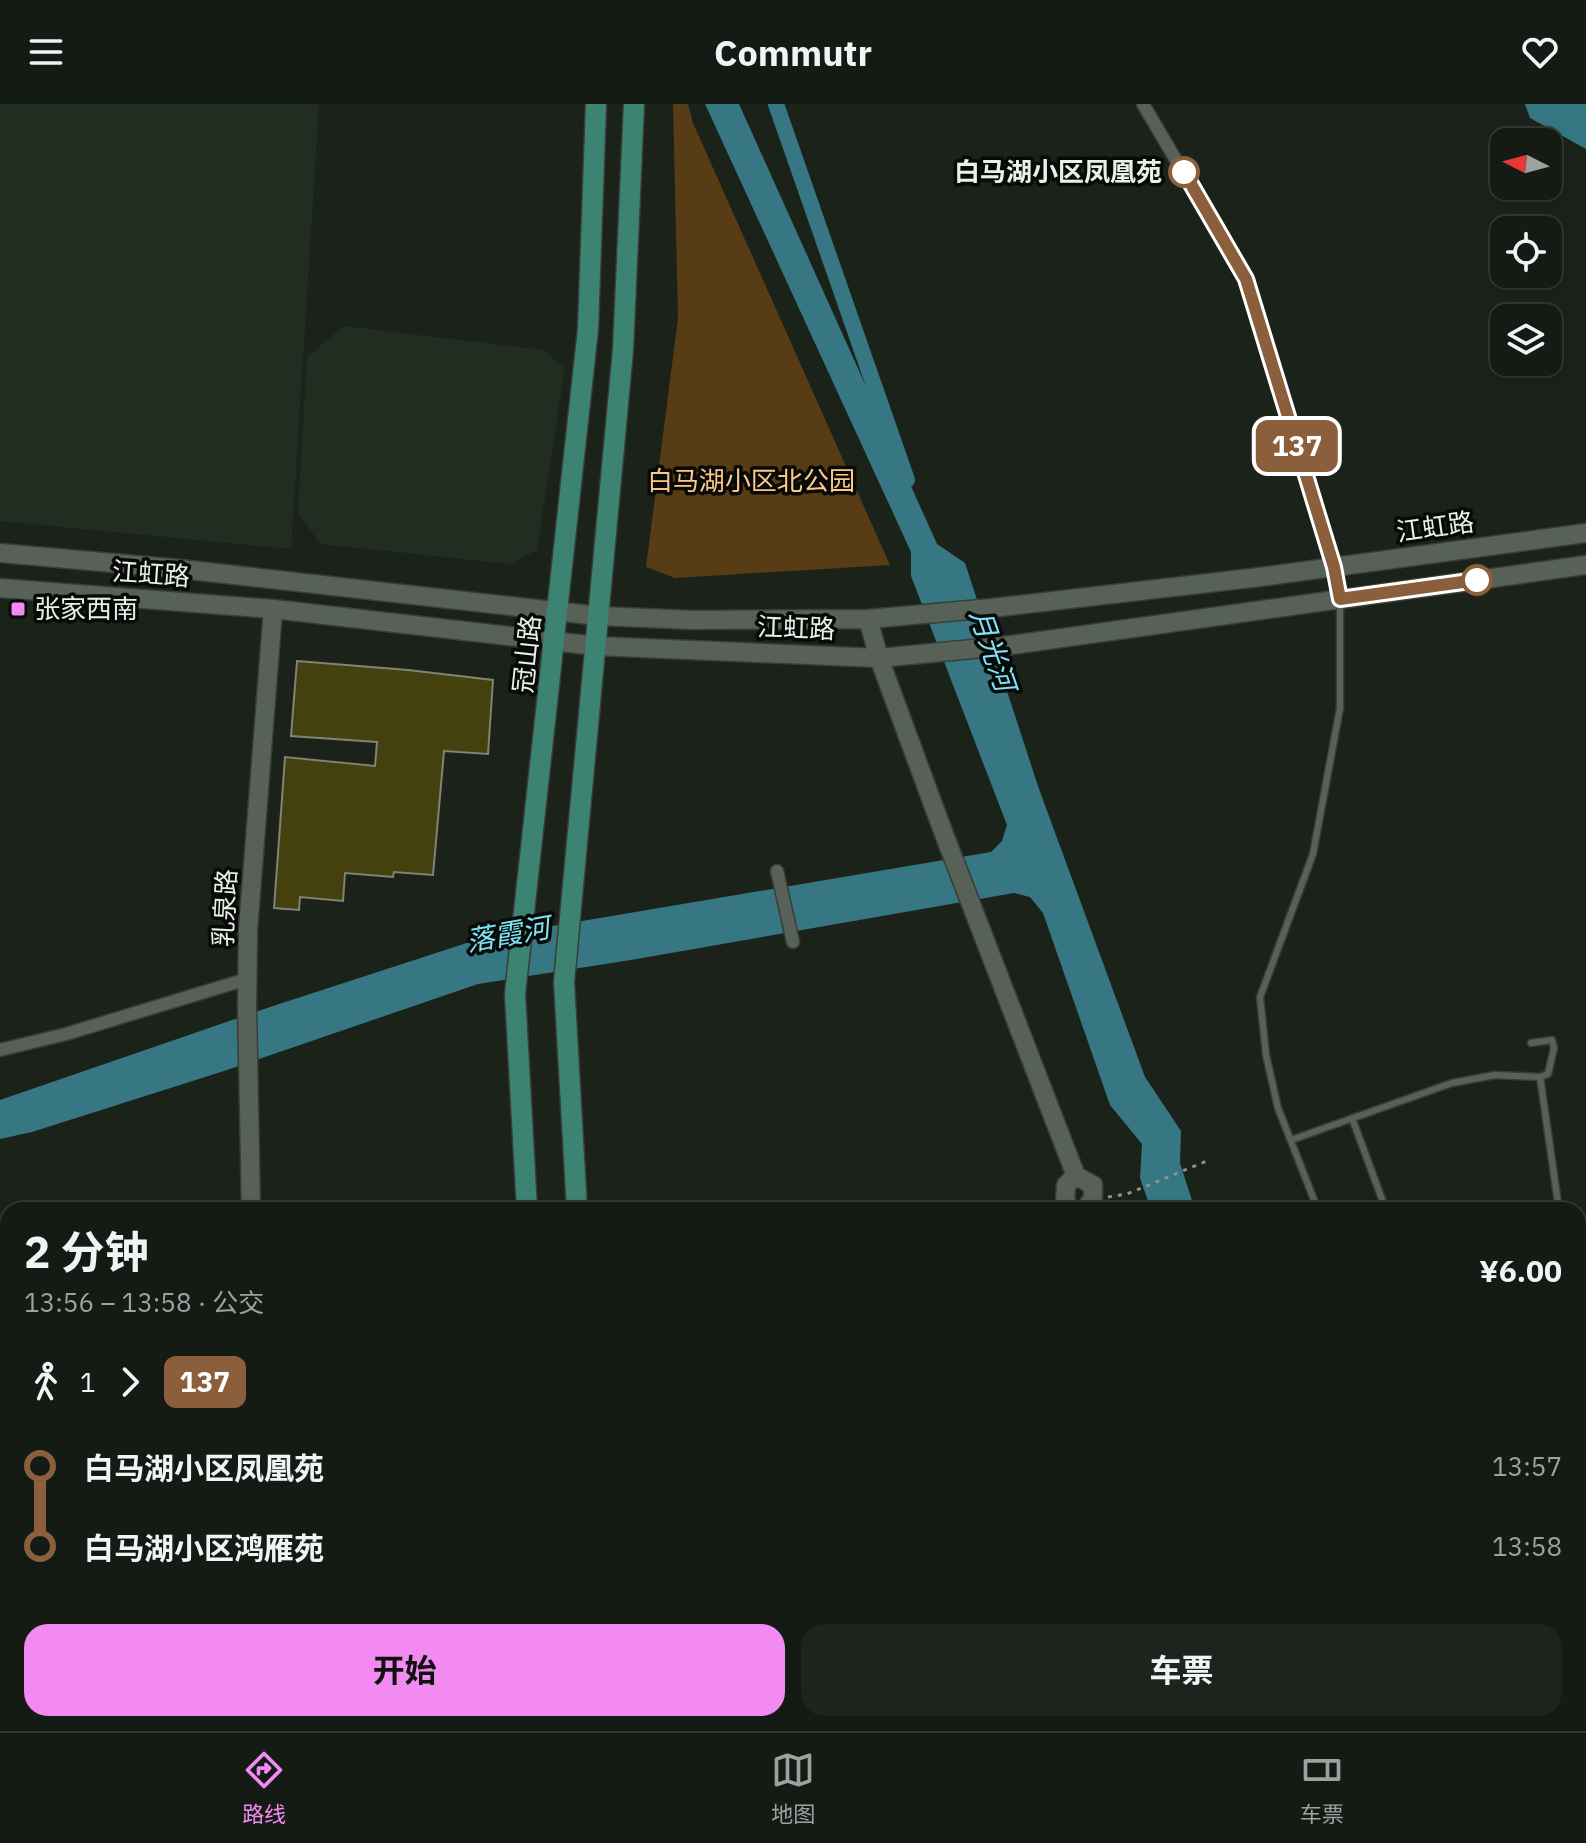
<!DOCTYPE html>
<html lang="zh">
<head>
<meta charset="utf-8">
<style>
  body { margin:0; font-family:"IBM Plex Sans","Noto Sans SC",sans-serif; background:#1d231d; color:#f1f3f6; height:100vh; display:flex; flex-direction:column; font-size:30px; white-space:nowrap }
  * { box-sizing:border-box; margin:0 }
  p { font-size:26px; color:#9da1a0 }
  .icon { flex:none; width:44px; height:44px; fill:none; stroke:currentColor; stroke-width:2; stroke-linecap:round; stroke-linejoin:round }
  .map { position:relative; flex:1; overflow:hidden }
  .panel { position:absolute; left:0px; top:1098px; width:1586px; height:530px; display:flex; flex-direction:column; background:#141a14; border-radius:24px 24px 0 0; box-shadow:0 4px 12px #0003,0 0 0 2px #333834 }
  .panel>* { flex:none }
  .badge { padding:0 16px; border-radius:12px; font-size:28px; line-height:52px }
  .needle { width:52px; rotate:276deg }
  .tools { position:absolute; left:1490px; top:24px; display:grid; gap:16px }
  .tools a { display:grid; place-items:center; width:72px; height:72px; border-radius:16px; background:#141a14; box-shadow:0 4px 12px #0003,0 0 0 2px #333834; font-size:40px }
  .map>.badge { position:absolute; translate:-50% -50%; box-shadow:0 0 0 4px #fff }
  .legs { display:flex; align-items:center; gap:12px; height:88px; padding:0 24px; font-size:26px }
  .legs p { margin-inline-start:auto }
  .summary { display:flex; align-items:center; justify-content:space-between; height:136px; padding:0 24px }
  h1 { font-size:44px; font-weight:700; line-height:60px }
  .action { display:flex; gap:16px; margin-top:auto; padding:16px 24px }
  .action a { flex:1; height:92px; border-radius:24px; background:#f28af2; color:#111; font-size:32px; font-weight:700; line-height:92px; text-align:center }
  .action a+a { background:#1d231d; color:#f1f3f6 }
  ul { padding:0 24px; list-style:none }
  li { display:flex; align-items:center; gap:28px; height:80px; font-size:30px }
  li i { display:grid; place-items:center; width:12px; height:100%; margin:0 10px; background:currentColor }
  li i::after { content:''; width:20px; height:20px; margin:-10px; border:6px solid; border-radius:50%; background:#141a14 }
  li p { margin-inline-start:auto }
  li:first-child i { background:linear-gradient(#0000 50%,currentColor 0) }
  li:last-child i { background:linear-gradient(currentColor 50%,#0000 0) }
  header { display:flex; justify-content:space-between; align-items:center; height:104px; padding:0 24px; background:#141a14; font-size:36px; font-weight:700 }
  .menu { display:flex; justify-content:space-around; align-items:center; height:112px; border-top:2px solid #333834; background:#141a14; font-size:22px; color:#9da1a0 }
  .menu a { display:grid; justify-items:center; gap:4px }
  .menu .current { color:#f28af2 }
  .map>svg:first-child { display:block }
</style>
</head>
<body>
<header><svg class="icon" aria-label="menu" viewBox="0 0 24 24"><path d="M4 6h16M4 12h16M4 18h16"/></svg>Commutr<svg class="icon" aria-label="heart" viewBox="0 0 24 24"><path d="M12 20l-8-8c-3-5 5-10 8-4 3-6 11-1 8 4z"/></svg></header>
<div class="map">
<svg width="1586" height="1627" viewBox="0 0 1586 1627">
  <rect width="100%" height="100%" fill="#1b221a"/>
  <path fill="#212d20" d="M0 0H319L291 445 0 417Z
    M344 222 543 246 565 264 537 446 510 460 320 440 298 408 307 253Z
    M1586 1235V1430H1578V1236Z"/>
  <path fill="#583c15" d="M673 0H688L693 19 890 461 675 474 646 463 678 214Z"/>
  <path fill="#367783" d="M705 0H739L937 440 965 459 1039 685 1145 973 1181 1027 1180 1059 1195 1106H1151L1140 1074 1142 1040 1110 1001 1043 809 1030 793 1014 789 631 856 478 880 224 967 32 1028 0 1035V996L270 903 482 834 991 748 1002 737 1007 721 911 472V448Z
    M1525 0H1586V45L1530 14Z
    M1586 1601V1627H1193V1620H1578V1603Z"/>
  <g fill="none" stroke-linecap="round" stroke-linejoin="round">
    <path stroke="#367783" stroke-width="16" d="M776 0 907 376
      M720 1620 754 1624 915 1620
      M1099 1620 1214 1626
      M438 1627 470 1620"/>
  </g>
  <path fill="#44410f" stroke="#828275" stroke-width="2" d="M297 557 408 566 493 576 488 650 444 647 433 771 394 768 393 773 345 769 343 797 300 793 299 806 274 804 285 653 375 662 377 638 291 632Z"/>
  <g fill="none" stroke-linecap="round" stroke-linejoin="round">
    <defs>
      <path id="lane" d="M1531 939 1552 936 1554 944 1548 970 1540 973 1559 1106
        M1352 1014 1386 1106
        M1291 1036 1452 979 1495 971 1540 973
        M1318 1106 1278 1004 1266 951 1260 893 1313 750 1340 604V499"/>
      <path id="street" d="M1143 0 1246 175 1334 463 1340 495
        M777 767 793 838
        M0 946 66 930 247 875
        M1578 1453 1586 1451
        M1446 1620 1448 1627
        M197 1627 236 1620"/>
      <path id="secondary" d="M0 449 181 465 599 512 693 516 868 515 992 504 1260 473 1586 429
        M0 484 273 505 596 542 879 554 1004 542 1586 461
        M868 515 879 554 944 730 1076 1072 1093 1081V1094L1085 1106
        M251 1106 247 901 248 826 273 505
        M1072 1106 1065 1098 1066 1081 1076 1072
        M0 1469 8 1470
        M269 1620V1627"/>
      <path id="primary" d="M527 1106 515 890 588 225 596 0
        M577 1106 564 878 623 246 634 0
        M588 1620 590 1627
        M629 1620 632 1627"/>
    </defs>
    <use href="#lane" stroke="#383d37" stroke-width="9"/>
    <use href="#street" stroke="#383d37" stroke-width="15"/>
    <use href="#secondary" stroke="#383d37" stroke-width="21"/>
    <use href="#primary" stroke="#383d37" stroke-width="23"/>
    <path stroke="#8d938c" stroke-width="3" stroke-dasharray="4 6" stroke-linecap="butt" d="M1108 1093 1127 1090 1209 1056"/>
    <use href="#lane" stroke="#586157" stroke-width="6"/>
    <use href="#street" stroke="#586157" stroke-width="12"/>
    <use href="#secondary" stroke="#586157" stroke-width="18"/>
    <use href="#primary" stroke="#3d8372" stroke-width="20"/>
  </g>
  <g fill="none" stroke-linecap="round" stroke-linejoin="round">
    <defs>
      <path id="line-1" d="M1184 68 1246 175 1334 463 1340 495 1477 476"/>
    </defs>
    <use href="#line-1" stroke="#fff" stroke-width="18"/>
    <use href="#line-1" stroke="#8b5e3c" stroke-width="12"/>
  </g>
  <g fill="#fff" stroke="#8b5e3c" stroke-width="4">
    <circle cx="1184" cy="68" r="14"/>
    <circle cx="1477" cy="476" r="14"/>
  </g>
  <rect fill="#f28af2" stroke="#080a07" stroke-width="3" x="10" y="497" width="16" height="16" rx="4"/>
  <g text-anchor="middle" stroke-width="7" stroke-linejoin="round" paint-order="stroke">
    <g font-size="26" font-weight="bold" fill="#eaefea" stroke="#080a07" text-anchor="end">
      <text x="1162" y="77">白马湖小区凤凰苑</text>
    </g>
    <g font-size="26" fill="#fbc889" stroke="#080a07">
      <text x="751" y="386">白马湖小区北公园</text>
    </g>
    <g font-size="26" fill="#eaefea" stroke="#080a07">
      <text transform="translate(1435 423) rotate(-8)" y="9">江虹路</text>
      <text transform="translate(151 470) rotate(4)" y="9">江虹路</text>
      <text transform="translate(796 524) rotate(2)" y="9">江虹路</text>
      <text transform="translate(527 550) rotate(-84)" y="9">冠山路</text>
      <text transform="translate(225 804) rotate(-87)" y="9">乳泉路</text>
    </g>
    <g font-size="26" fill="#eaefea" stroke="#080a07" text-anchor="start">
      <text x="34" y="514">张家西南</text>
    </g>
    <g font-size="28" font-style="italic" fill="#7ee3f7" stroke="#080a07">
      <text transform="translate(993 546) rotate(71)" y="10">月光河</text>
      <text transform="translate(508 830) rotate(-10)" y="10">落霞河</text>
    </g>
  </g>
</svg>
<div class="tools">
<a><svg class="needle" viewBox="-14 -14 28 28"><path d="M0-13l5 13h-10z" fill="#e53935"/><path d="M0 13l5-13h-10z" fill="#9da1a0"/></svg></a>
<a><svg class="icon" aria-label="locate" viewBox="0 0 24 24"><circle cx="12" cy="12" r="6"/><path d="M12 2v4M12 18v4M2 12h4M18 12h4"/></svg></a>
<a><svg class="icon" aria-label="layers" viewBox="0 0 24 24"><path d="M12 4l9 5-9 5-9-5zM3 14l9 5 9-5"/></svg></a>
</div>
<b class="badge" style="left:1297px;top:342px;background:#8b5e3c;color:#fff">137</b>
<section class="panel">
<div class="summary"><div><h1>2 分钟</h1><p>13:56 – 13:58 · 公交</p></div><b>¥6.00</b></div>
<div class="legs"><svg class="icon" aria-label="walk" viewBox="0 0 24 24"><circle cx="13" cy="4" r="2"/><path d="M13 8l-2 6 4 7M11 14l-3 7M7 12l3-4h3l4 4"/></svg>1<svg class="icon" aria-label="forward" viewBox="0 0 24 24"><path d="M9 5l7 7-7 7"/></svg><b class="badge" style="background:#8b5e3c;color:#fff">137</b></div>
<ul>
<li><i style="color:#8b5e3c"></i><b>白马湖小区凤凰苑</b><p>13:57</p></li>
<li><i style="color:#8b5e3c"></i><b>白马湖小区鸿雁苑</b><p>13:58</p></li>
</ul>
<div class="action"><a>开始</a><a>车票</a></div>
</section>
</div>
<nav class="menu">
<a class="current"><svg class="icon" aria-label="directions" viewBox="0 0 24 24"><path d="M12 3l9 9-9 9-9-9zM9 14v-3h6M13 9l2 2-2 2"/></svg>路线</a>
<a><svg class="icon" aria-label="map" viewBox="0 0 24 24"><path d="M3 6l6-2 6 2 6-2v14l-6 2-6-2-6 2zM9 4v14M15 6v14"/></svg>地图</a>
<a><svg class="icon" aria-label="tickets" viewBox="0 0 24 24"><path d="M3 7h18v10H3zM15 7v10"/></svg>车票</a>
</nav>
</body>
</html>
